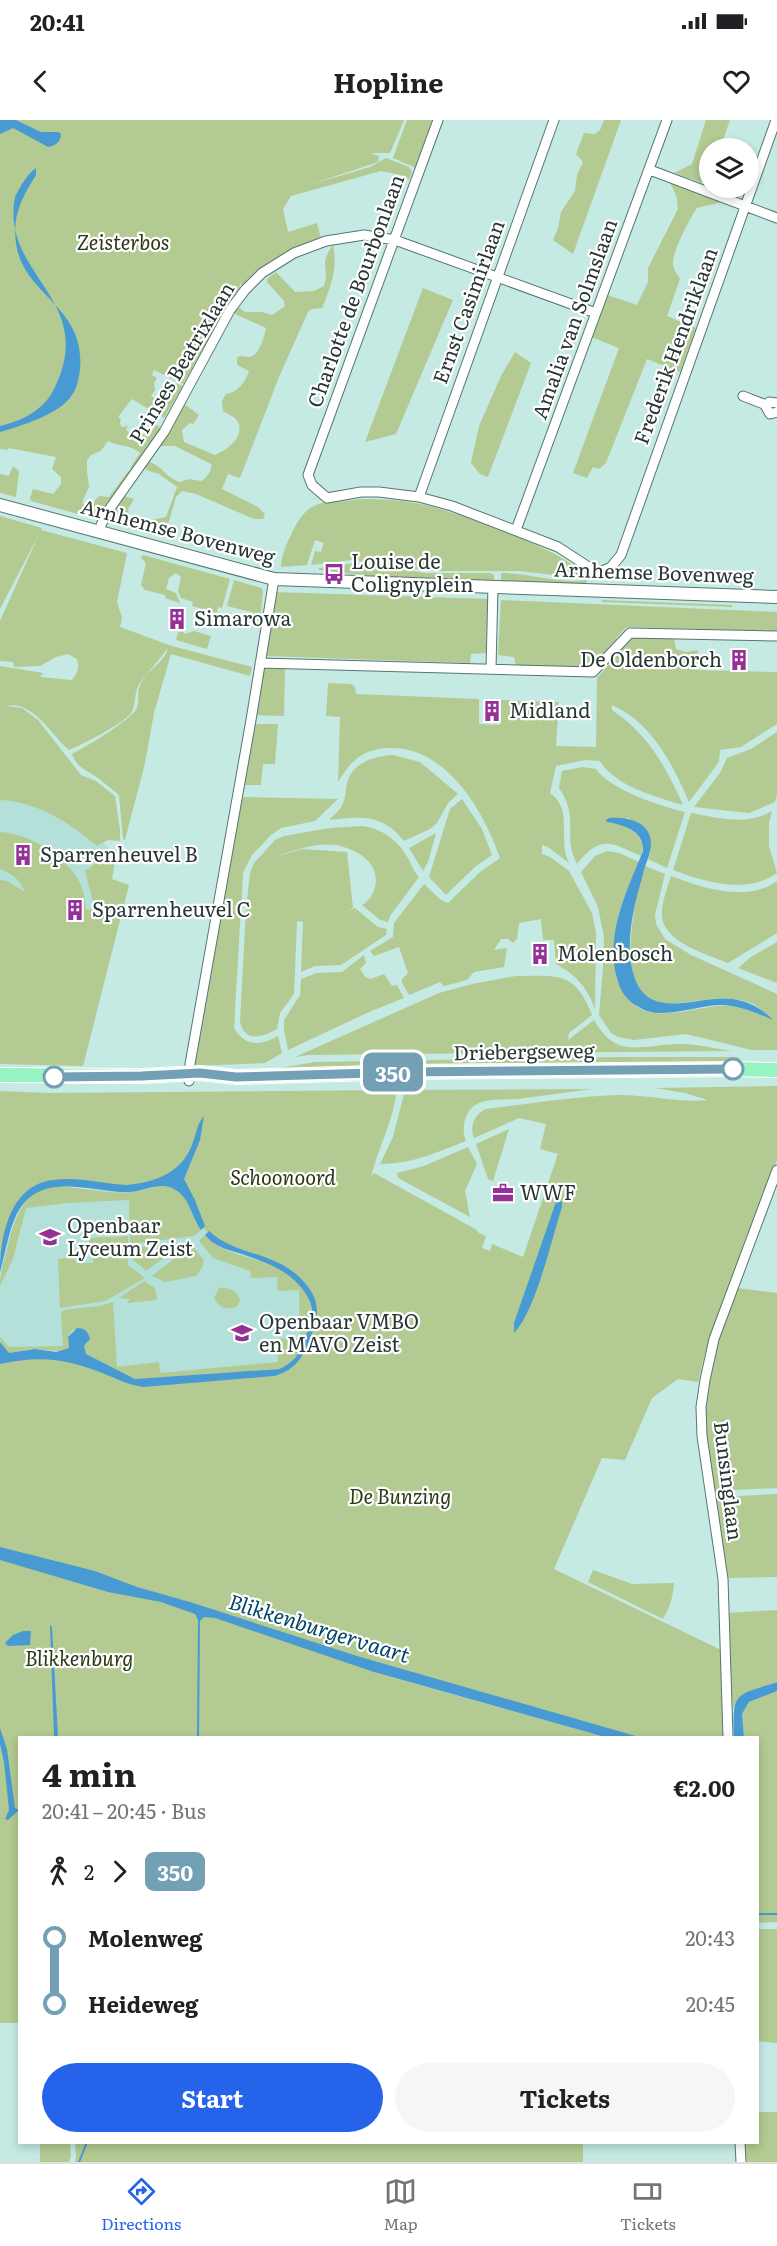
<!DOCTYPE html>
<html lang="en">
<head>
<meta charset="utf-8">
<style>
  body { margin:0; font-family:Literata,serif; background:#f6f6f6; color:#202124; height:100vh; display:flex; flex-direction:column; font-size:22px; white-space:nowrap }
  * { box-sizing:border-box; margin:0 }
  p { font-size:20px; color:#757577 }
  .icon { flex:none; width:33px; height:33px; fill:none; stroke:currentColor; stroke-width:2; stroke-linecap:round; stroke-linejoin:round }
  .map { position:relative; flex:1; overflow:hidden }
  .panel { position:absolute; left:18px; top:1616px; width:741px; height:408px; display:flex; flex-direction:column; background:#fff; border-radius:0px; box-shadow:0 3px 9px #0003 }
  .panel>* { flex:none }
  .badge { padding:0 12px; border-radius:9px; font-size:21px; line-height:39px }
  .buttons { position:absolute; left:699px; top:18px; display:grid; gap:12px }
  .buttons a { display:grid; place-items:center; width:60px; height:60px; border-radius:50%; background:#fff; box-shadow:0 3px 9px #0003; font-size:30px }
  .map>.badge { position:absolute; translate:-50% -50%; box-shadow:0 0 0 3px #fff }
  .legs { display:flex; align-items:center; gap:9px; height:66px; padding:0 24px; font-size:20px }
  .legs p { margin-inline-start:auto }
  .head { display:flex; align-items:center; justify-content:space-between; height:102px; padding:0 24px }
  h1 { font-size:33px; font-weight:700; line-height:45px }
  .button { display:flex; gap:12px; margin-top:auto; padding:12px 24px }
  .button a { flex:1; height:69px; border-radius:36px; background:#2563eb; color:#fff; font-size:24px; font-weight:700; line-height:69px; text-align:center }
  .button a+a { background:#f6f6f6; color:#202124 }
  ul { padding:0 24px; list-style:none }
  li { display:flex; align-items:center; gap:21px; height:66px; font-size:22px }
  li i { display:grid; place-items:center; width:9px; height:100%; margin:0 8px; background:currentColor }
  li i::after { content:''; width:15px; height:15px; margin:-8px; border:4px solid; border-radius:50%; background:#fff }
  li p { margin-inline-start:auto }
  li:first-child i { background:linear-gradient(#0000 50%,currentColor 0) }
  li:last-child i { background:linear-gradient(currentColor 50%,#0000 0) }
  .status { display:flex; justify-content:space-between; align-items:center; height:42px; padding:0 30px; background:#fff; direction:ltr }
  .status svg { height:16px; fill:currentColor }
  header { display:flex; justify-content:space-between; align-items:center; height:78px; padding:0 24px; background:#fff; font-size:27px; font-weight:700 }
  .dock { display:flex; justify-content:space-around; align-items:center; height:84px; border-top:2px solid #e0e0e0; background:#fff; font-size:16px; color:#757577 }
  .dock a { display:grid; justify-items:center; gap:3px }
  .dock .on { color:#2563eb }
  .map>svg:first-child { display:block }
</style>
</head>
<body>
<div class="status"><b>20:41</b><svg viewBox="0 0 49 12"><path d="M0 12V9h3v3zM5 12V6h3v6zM10 12V3h3v9zM15 12V0h3v12zM26 1h20v11H26zM47 4h2v5h-2z"/></svg></div>
<header><svg class="icon" aria-label="back" viewBox="0 0 24 24"><path d="M15 5l-7 7 7 7"/></svg>Hopline<svg class="icon" aria-label="heart" viewBox="0 0 24 24"><path d="M12 20l-8-8c-3-5 5-10 8-4 3-6 11-1 8 4z"/></svg></header>
<div class="map">
<svg width="777" height="2042" viewBox="0 0 777 2042">
  <rect width="100%" height="100%" fill="#c5e9e3"/>
  <path fill="#b3e1d9" d="M0 678 12 679 69 697 108 727 93 838 0 819Z
    M131 1067 285 1150 313 1181 292 1246 144 1264 4 1239 0 1216V1137L31 1072Z"/>
  <path fill="#b3ca92" d="M0 0H404L390 33H371L379 36 378 42 309 65 370 47 386 38 409 47 412 52 409 60 405 58V56L381 51 291 76 283 89 288 112 317 103 321 119 243 167 241 163 239 167 241 170 219 202 183 264 154 250 152 255 157 258 154 263 155 270 151 276 159 282 164 280 175 263 183 266 164 298 132 279 118 297 121 299 120 302 121 307 128 306 126 310 129 312 127 317 130 319 133 315 138 318 145 313 148 315 154 304 163 309 135 350 130 348 140 333C128 323 121 328 108 321L101 331 91 335 87 340V351L89 367 83 380V384L89 387 99 376 109 377 129 350 131 353 104 396 96 399 31 381 30 378 33 369 53 374 61 364V357L52 349 56 337 9 328 7 330 0 329Z
    M407 0H434L416 51 414 47 393 38Z
    M604 0H621L573 134 553 120 558 108 561 92 575 71 577 55 583 42 576 34 584 13 595 14 600 10Z
    M706 0H730L720 28H710L709 65 674 53 692 44Z
    M670 62 722 82 697 88C690 98 674 129 673 141 672 148 677 154 680 159L667 196 696 208 680 252 647 239 606 343 599 349 593 347 587 358 573 353 619 228 591 217 607 175 637 185 648 162V148L678 89 677 78Z
    M333 125C338 148 331 167 322 188L312 189 308 192 279 257 240 358 228 354 222 369 258 387 265 394 263 399H254L196 374 182 371 176 377 164 418 113 404 109 398 124 376 134 379 128 389 129 400 133 404 146 408 151 400 166 397 177 367 159 354 146 350 144 345 147 341C162 345 166 358 180 362L189 359 201 361C206 359 213 350 211 344L175 326H158L184 284 199 295 193 304 190 303 182 310 184 322 215 335C227 330 245 317 238 302 236 297 227 294 223 291L222 281 226 274C238 272 245 263 249 251L237 245V238L239 236C243 236 246 237 249 237 260 236 264 216 266 208L233 193 238 187 245 192H262L272 195 285 186 284 181 267 162V159L276 152 295 172 314 171 324 166C330 147 318 146 333 125Z
    M423 168 453 180 396 314 365 322Z
    M515 232 531 243 488 357 480 354 471 343 479 306 501 256Z
    M13 346 19 351 16 377 0 373V354L9 356Z
    M361 379C381 379 401 380 421 384 451 390 576 433 586 459L520 451H431L351 440 311 445 315 431 321 432 324 423 315 420 307 445 281 447C281 436 286 425 291 415 309 375 323 385 361 379Z
    M0 396 42 408 41 410 127 433 117 482 122 498 120 507 172 526 252 547 250 556 171 534 154 593 145 643 125 720 123 719 119 675C111 669 104 662 95 656 84 649 77 647 72 634 84 628 133 599 137 588 141 575 134 572 145 557 152 548 166 539 168 528L139 564C134 573 136 583 132 592 126 602 82 625 69 630 51 615 33 580 6 586L22 588 38 600 81 655 96 661 115 676 120 710V721L108 720 97 726C70 703 38 682 0 680V546L43 553 40 557 72 560C77 553 80 548 77 539L68 534 56 537 40 546 14 547 13 542 0 541V501L39 414 0 489Z
    M143 435 230 459 222 488 218 487 217 493 192 486 193 482 181 478 178 471 181 457 176 453 169 458 166 469 176 473 180 483 165 478V475L145 470 141 465 146 443 141 438Z
    M355 443 426 453H490L494 455V461L373 456 319 450V448Z
    M501 453C530 453 560 464 587 460L585 464 501 461Z
    M234 460 261 468 263 471 260 504 257 503 259 494 227 486Z
    M273 472 489 479 486 533 471 534 470 543 264 536Z
    M501 480 777 492V511L630 507 625 508 592 548 516 545 514 537 498 535Z
    M602 480 732 485V487L602 482Z
    M194 511 211 516 207 529 176 520 178 512H183L185 514Z
    M632 518H674L676 529 686 532 698 530 697 550 777 552V604L741 627 720 630 719 642 689 682C672 643 652 603 612 585V590C648 614 666 647 683 685 656 677 615 666 600 641L586 640 556 646 550 673C574 690 557 719 569 743L548 727 542 725V734L550 737 569 751 592 793 596 812 595 889C587 867 576 855 556 844L554 820H543L541 799 519 803 517 819 513 823 508 819H501L494 830 507 828 504 847 474 852 467 860 444 866 440 862 409 875 402 863V859L408 853 399 827 374 836 370 831 393 817 394 803 424 764 441 780 448 783 480 752 500 738C484 691 446 626 389 628 363 629 351 640 338 662L340 597 326 596 328 563 351 564 355 567 356 574 479 579V604L500 605 501 580 559 582 556 626 596 627 597 558Z
    M262 547H285L284 596 253 595Z
    M251 604H278L275 644H263L261 665H240Z
    M777 612V675L775 682 749 693 694 687 720 653 727 638 751 629Z
    M393 635 420 642 458 674 448 683 437 703 430 709 404 721C383 694 361 696 329 700 332 697 336 693 339 690 346 682 345 672 347 663 353 642 374 636 393 635Z
    M582 647 596 649C611 670 659 686 685 692L667 748 648 739 650 733 643 707 628 698 607 702C623 705 638 709 643 726L641 736C611 723 601 714 577 744 562 716 580 698 559 668L562 651Z
    M238 677 338 679 315 701 281 708 271 715 252 735 243 753 234 908C245 927 261 926 278 916L282 933 265 943 194 946Z
    M462 679 482 709 492 735 476 746 446 775 429 757 450 689Z
    M772 691 769 703V726L777 753C746 775 706 762 673 750L691 693C719 698 747 706 772 691Z
    M363 706C383 709 399 721 409 740 412 746 414 752 419 757L390 796 388 802 380 800 362 785C370 780 372 776 375 767 381 742 355 728 335 725 317 722 291 731 275 737L302 729 347 732 353 788 345 792 355 788 378 807 387 809 386 815 341 845 315 846 301 852 303 802 297 801 294 874 280 893 277 909C263 917 245 923 240 902L246 790 250 753 254 743 275 720 284 716 330 708Z
    M0 712C31 713 74 740 83 771 85 777 85 784 86 790L94 789V785L85 751 106 736 116 735 112 759 129 765 83 946 0 944V760L7 761 25 772C20 759 12 754 0 749Z
    M436 713 428 742 423 751 409 728Z
    M607 731 619 733 639 742C620 783 603 826 623 869 630 883 639 891 654 893 676 895 697 888 718 886 736 884 755 892 771 899 766 894 759 887 753 884 734 875 709 879 689 882 678 883 667 885 657 882 612 871 636 774 645 746L665 754 655 795 656 804 665 819 691 835 777 874V930H752L686 914 634 920 618 917 611 913 599 895 603 848 604 817 598 787 581 752 595 736Z
    M671 756C703 768 747 783 777 761V813L728 843C708 835 664 822 662 797 661 784 667 769 671 756Z
    M777 822V863L738 848 751 837Z
    M364 835 366 843 360 849 365 857 371 859 384 854 392 866 397 865 404 878 369 892 288 930 284 910V900L300 875 301 859 317 853 342 852Z
    M516 856C558 856 575 851 592 895L569 913 568 920 594 900C617 941 642 924 681 924 699 924 715 929 733 931L388 934 309 935 295 937 439 873 472 864Z
    M621 937H738L745 945 280 948 315 942Z
    M777 966V1040L717 1199 704 1237 698 1262 678 1259 652 1278 625 1340 602 1338 554 1449 721 1530 723 1617H624L373 1552 605 1617H20L19 1903H0V1240L61 1235 131 1262 276 1252C297 1244 298 1239 307 1219 309 1213 315 1204 316 1197 318 1177 300 1161 285 1152 313 1172 317 1187 306 1218 300 1233 295 1242 279 1249L135 1259 86 1234 84 1226 88 1223 73 1209 68 1217 69 1228C56 1233 48 1230 34 1229 26 1229 18 1232 9 1233 4 1228 0 1225 0 1217L9 1227 63 1226 61 1194 64 1190 99 1186 113 1182 117 1247 159 1242 160 1253 278 1242 277 1219 300 1218 299 1170 278 1171 277 1157 251 1158 250 1151 213 1138 199 1121 205 1115C218 1132 247 1136 266 1143L218 1122 200 1105 184 1070 169 1058 131 1067 58 1063 31 1072 13 1094 0 1137V971L47 973 397 970C393 1001 379 1026 371 1056L374 1053 477 1110 479 1113 486 1116 482 1128 490 1131 492 1124 523 1137 558 1034 540 1029 546 1004 519 998 474 1018C469 1005 475 994 486 989 530 984 575 976 620 975 649 975 679 983 708 980L685 973 655 968Z
    M592 969C567 972 543 976 518 979 505 980 490 978 477 984 464 991 461 1009 466 1021 434 1033 416 1043 380 1044L393 1017 405 970Z
    M509 1009 493 1061 488 1059 476 1024Z
    M468 1027 477 1044 465 1071 470 1097 398 1058 397 1053 424 1046Z
    M159 1066C190 1065 187 1092 201 1110L194 1116 130 1124 129 1080 68 1083 26 1088 13 1139 0 1166C0 1150 6 1137 9 1121 29 1037 73 1077 132 1072 141 1071 150 1068 159 1066Z
    M128 1116V1145L145 1158 105 1181 60 1188 58 1139 75 1137 76 1143H93V1125H89V1118Z
    M184 1123 146 1151 131 1138 130 1128Z
    M192 1125 204 1140 202 1148 196 1156 165 1162 152 1156Z
    M144 1161 155 1168 157 1180 127 1183 130 1179 119 1178Z
    M219 1168C228 1167 237 1170 240 1180L237 1186C227 1191 219 1188 214 1178Z
    M737 1168 777 1173V1368L714 1371C710 1339 702 1306 704 1274 707 1238 725 1202 737 1168Z
    M777 1374V1457L725 1458 715 1377Z
    M593 1450 632 1464 674 1463C673 1477 670 1487 663 1499L588 1462Z
    M777 1490V1562L741 1575 733 1589 727 1493Z
    M777 1571V1802L758 1803V1617H744L742 1594 749 1582Z
    M758 1809H777V1923L758 1921Z
    M758 1992H777V2042H745V2022H758Z
    M40 2022H70L71 2036 69 2042H40Z
    M75 2022H583V2042H75L76 2037Z"/>
  <path fill="#489ad3" d="M0 0H16L41 12H58L61 14C61 22 55 26 48 27L13 8 0 14Z
    M36 48V55C22 77 12 96 16 123 23 176 86 186 80 249 79 258 77 268 72 275 60 294 21 306 0 312V306C22 301 44 290 54 269 99 179 0 156 15 77 20 67 27 54 36 48Z
    M609 698C627 697 650 701 651 723 651 734 645 744 643 754 634 786 623 826 635 859 651 902 700 874 733 879 750 882 761 888 773 900 757 893 738 885 720 885 698 886 678 894 656 893 647 892 639 888 631 882 621 874 618 863 615 850 608 808 627 770 643 731 644 711 624 705 607 702L606 700Z
    M204 996 200 1020 184 1059 195 1080 205 1106 201 1110C191 1097 190 1077 174 1069 160 1061 144 1072 129 1072 97 1073 49 1053 24 1083 10 1099 6 1132 0 1152 0 1116 10 1065 53 1060 77 1056 103 1064 127 1065 157 1062 183 1052 193 1022 197 1012 197 1004 204 996Z
    M557 1079 562 1082V1087C551 1121 536 1190 514 1213V1203Z
    M209 1111C238 1138 275 1129 305 1163 322 1183 318 1197 310 1219 303 1238 294 1251 274 1256L143 1267C130 1265 119 1260 107 1255 69 1239 41 1235 0 1244V1222L9 1233 35 1229 56 1232 69 1228 68 1217 77 1208C84 1208 88 1211 90 1219L84 1226 86 1234 135 1259 279 1249C298 1241 302 1228 308 1210 314 1195 314 1185 304 1171 289 1150 265 1142 242 1134 229 1130 214 1127 205 1115Z
    M0 1427 95 1451 137 1467 190 1482 357 1536 639 1617H605L374 1552 215 1498 204 1497 199 1502 195 1494 161 1482 108 1472 0 1440Z
    M50 1505 52 1507 58 1617H54Z
    M23 1511H31L30 1525 8 1526 5 1523 13 1515Z
    M777 1562V1571L749 1582 742 1594 744 1617H734C732 1570 736 1576 777 1562Z
    M0 1608 7 1629 15 1688 19 1690 8 1700 5 1699 9 1690 4 1642 0 1624Z"/>
  <g fill="none" stroke-linecap="round" stroke-linejoin="round">
    <path stroke="#489ad3" stroke-width="2" d="M198 1617 199 1500
      M759 1794H777
      M79 2042 87 2022"/>
    <defs>
      <path id="street" d="M438 0 308 355 312 365 327 378 361 372H379L419 377 452 386 558 427 598 453
        M650 50 777 98
        M743 276 766 285
        M777 283 769 282 766 287 770 294 777 292
        M419 377 554 0
        M516 410 667 0
        M98 412 106 394 164 312 230 190 245 170 262 153 294 133 326 121 364 115 395 120 596 193
        M598 453 611 447 621 435 776 0
        M260 543 593 552 630 513 777 516
        M491 549 493 466
        M189 961 190 944 251 600 274 459
        M728 1617 723 1459 702 1316 701 1287 705 1260 714 1219 777 1050
        M740 2022 741 2042"/>
      <path id="secondary" d="M0 385 274 459 777 477"/>
      <path id="primary" d="M0 955 142 956 200 953 236 957 406 952 733 949 777 950"/>
    </defs>
    <use href="#street" stroke="#557671" stroke-width="11"/>
    <use href="#secondary" stroke="#557671" stroke-width="14"/>
    <use href="#primary" stroke="#fff" stroke-width="16"/>
    <use href="#street" stroke="#fff" stroke-width="9"/>
    <use href="#secondary" stroke="#fff" stroke-width="12"/>
    <use href="#primary" stroke="#97f3c1" stroke-width="14"/>
  </g>
  <g fill="none" stroke-linecap="round" stroke-linejoin="round">
    <defs>
      <path id="line-1" d="M54 957 142 956 200 953 236 957 406 952 733 949"/>
    </defs>
    <use href="#line-1" stroke="#fff" stroke-width="14"/>
    <use href="#line-1" stroke="#74a0b6" stroke-width="9"/>
  </g>
  <defs>
    <symbol id="bus-bare" viewBox="-9 -9 18 18"><path d="M-5-6H5V4H4V6H2V4H-2V6H-4V4H-5ZM-3.5-4V0h7V-4ZM-3.5 1.2v1.5H-2V1.2ZM2 1.2v1.5H3.5V1.2Z" fill="#953096" stroke="#fff" stroke-width="2.5" paint-order="stroke"/></symbol>
    <symbol id="building-bare" viewBox="-9 -9 18 18"><path d="M-4-6H4V6H1V3H-1V6H-4ZM-2.5-4.3h1.7v1.8h-1.7ZM.8-4.3h1.7v1.8H.8ZM-2.5-1h1.7V.8h-1.7ZM.8-1h1.7V.8H.8Z" fill="#953096" stroke="#fff" stroke-width="2.5" paint-order="stroke"/></symbol>
    <symbol id="office-bare" viewBox="-9 -9 18 18"><path d="M-6-3h4V-5.5h4V-3h4V5H-6ZM-1-4.5V-3h2v-1.5ZM-6 0V1H6V0Z" fill="#953096" stroke="#fff" stroke-width="2.5" paint-order="stroke"/></symbol>
    <symbol id="school-bare" viewBox="-9 -9 18 18"><path d="M0-5L7-2L0 1L-7-2ZM-4 1L0 2.5L4 1V4Q0 6-4 4Z" fill="#953096" stroke="#fff" stroke-width="2.5" paint-order="stroke"/></symbol>
  </defs>
  <g fill-rule="evenodd">
    <use href="#bus-bare" x="319" y="439" width="30" height="30"/>
    <use href="#building-bare" x="162" y="484" width="30" height="30"/>
    <use href="#building-bare" x="724" y="525" width="30" height="30"/>
    <use href="#building-bare" x="477" y="576" width="30" height="30"/>
    <use href="#building-bare" x="8" y="720" width="30" height="30"/>
    <use href="#building-bare" x="60" y="775" width="30" height="30"/>
    <use href="#building-bare" x="525" y="819" width="30" height="30"/>
    <use href="#office-bare" x="488" y="1058" width="30" height="30"/>
    <use href="#school-bare" x="35" y="1102" width="30" height="30"/>
    <use href="#school-bare" x="227" y="1198" width="30" height="30"/>
  </g>
  <g fill="#fff" stroke="#74a0b6" stroke-width="3">
    <circle cx="733" cy="949" r="10"/>
    <circle cx="54" cy="957" r="10"/>
  </g>
  <g text-anchor="middle" stroke-width="4.5" stroke-linejoin="round" paint-order="stroke">
    <g font-size="20" font-style="italic" fill="#2a3714" stroke="#fff">
      <text x="123" y="130">Zeisterbos</text>
      <text x="283" y="1065">Schoonoord</text>
      <text x="400" y="1384">De Bunzing</text>
      <text x="79" y="1546">Blikkenburg</text>
    </g>
    <g font-size="20" fill="#283634" stroke="#fff">
      <text transform="translate(356 171) rotate(-70)" y="7">Charlotte de Bourbonlaan</text>
      <text transform="translate(469 182) rotate(-70)" y="7">Ernst Casimirlaan</text>
      <text transform="translate(575 199) rotate(-70)" y="7">Amalia van Solmslaan</text>
      <text transform="translate(676 226) rotate(-70)" y="7">Frederik Hendriklaan</text>
      <text transform="translate(182 243) rotate(-59)" y="7">Prinses Beatrixlaan</text>
      <text transform="translate(178 412) rotate(15)" y="7">Arnhemse Bovenweg</text>
      <text transform="translate(654 453) rotate(2)" y="7">Arnhemse Bovenweg</text>
      <text transform="translate(524 932) rotate(-1)" y="7">Driebergseweg</text>
      <text transform="translate(728 1361) rotate(83)" y="7">Bunsinglaan</text>
    </g>
    <g font-size="20" fill="#283634" stroke="#fff" text-anchor="start">
      <text x="351" y="449">Louise de<tspan x="351" dy="23">Colignyplein</tspan></text>
      <text x="194" y="506">Simarowa</text>
      <text x="722" y="547" text-anchor="end">De Oldenborch</text>
      <text x="509" y="598">Midland</text>
      <text x="40" y="742">Sparrenheuvel B</text>
      <text x="92" y="797">Sparrenheuvel C</text>
      <text x="557" y="841">Molenbosch</text>
      <text x="520" y="1080">WWF</text>
      <text x="67" y="1113">Openbaar<tspan x="67" dy="23">Lyceum Zeist</tspan></text>
      <text x="259" y="1209">Openbaar VMBO<tspan x="259" dy="23">en MAVO Zeist</tspan></text>
    </g>
    <g font-size="21" font-style="italic" fill="#004368" stroke="#fff">
      <text transform="translate(319 1509) rotate(17)" y="7">Blikkenburgervaart</text>
    </g>
  </g>
</svg>
<div class="buttons">
<a><svg class="icon" aria-label="layers" viewBox="0 0 24 24"><path d="M12 4l9 5-9 5-9-5zM3 14l9 5 9-5"/></svg></a>
</div>
<b class="badge" style="left:393px;top:952px;background:#74a0b6;color:#fff">350</b>
<section class="panel">
<div class="head"><div><h1>4 min</h1><p>20:41 – 20:45 · Bus</p></div><b>€2.00</b></div>
<div class="legs"><svg class="icon" aria-label="walk" viewBox="0 0 24 24"><circle cx="13" cy="4" r="2"/><path d="M13 8l-2 6 4 7M11 14l-3 7M7 12l3-4h3l4 4"/></svg>2<svg class="icon" aria-label="forward" viewBox="0 0 24 24"><path d="M9 5l7 7-7 7"/></svg><b class="badge" style="background:#74a0b6;color:#fff">350</b></div>
<ul>
<li><i style="color:#74a0b6"></i><b>Molenweg</b><p>20:43</p></li>
<li><i style="color:#74a0b6"></i><b>Heideweg</b><p>20:45</p></li>
</ul>
<div class="button"><a>Start</a><a>Tickets</a></div>
</section>
</div>
<nav class="dock">
<a class="on"><svg class="icon" aria-label="directions" viewBox="0 0 24 24"><path d="M12 3l9 9-9 9-9-9zM9 14v-3h6M13 9l2 2-2 2"/></svg>Directions</a>
<a><svg class="icon" aria-label="map" viewBox="0 0 24 24"><path d="M3 6l6-2 6 2 6-2v14l-6 2-6-2-6 2zM9 4v14M15 6v14"/></svg>Map</a>
<a><svg class="icon" aria-label="tickets" viewBox="0 0 24 24"><path d="M3 7h18v10H3zM15 7v10"/></svg>Tickets</a>
</nav>
</body>
</html>
